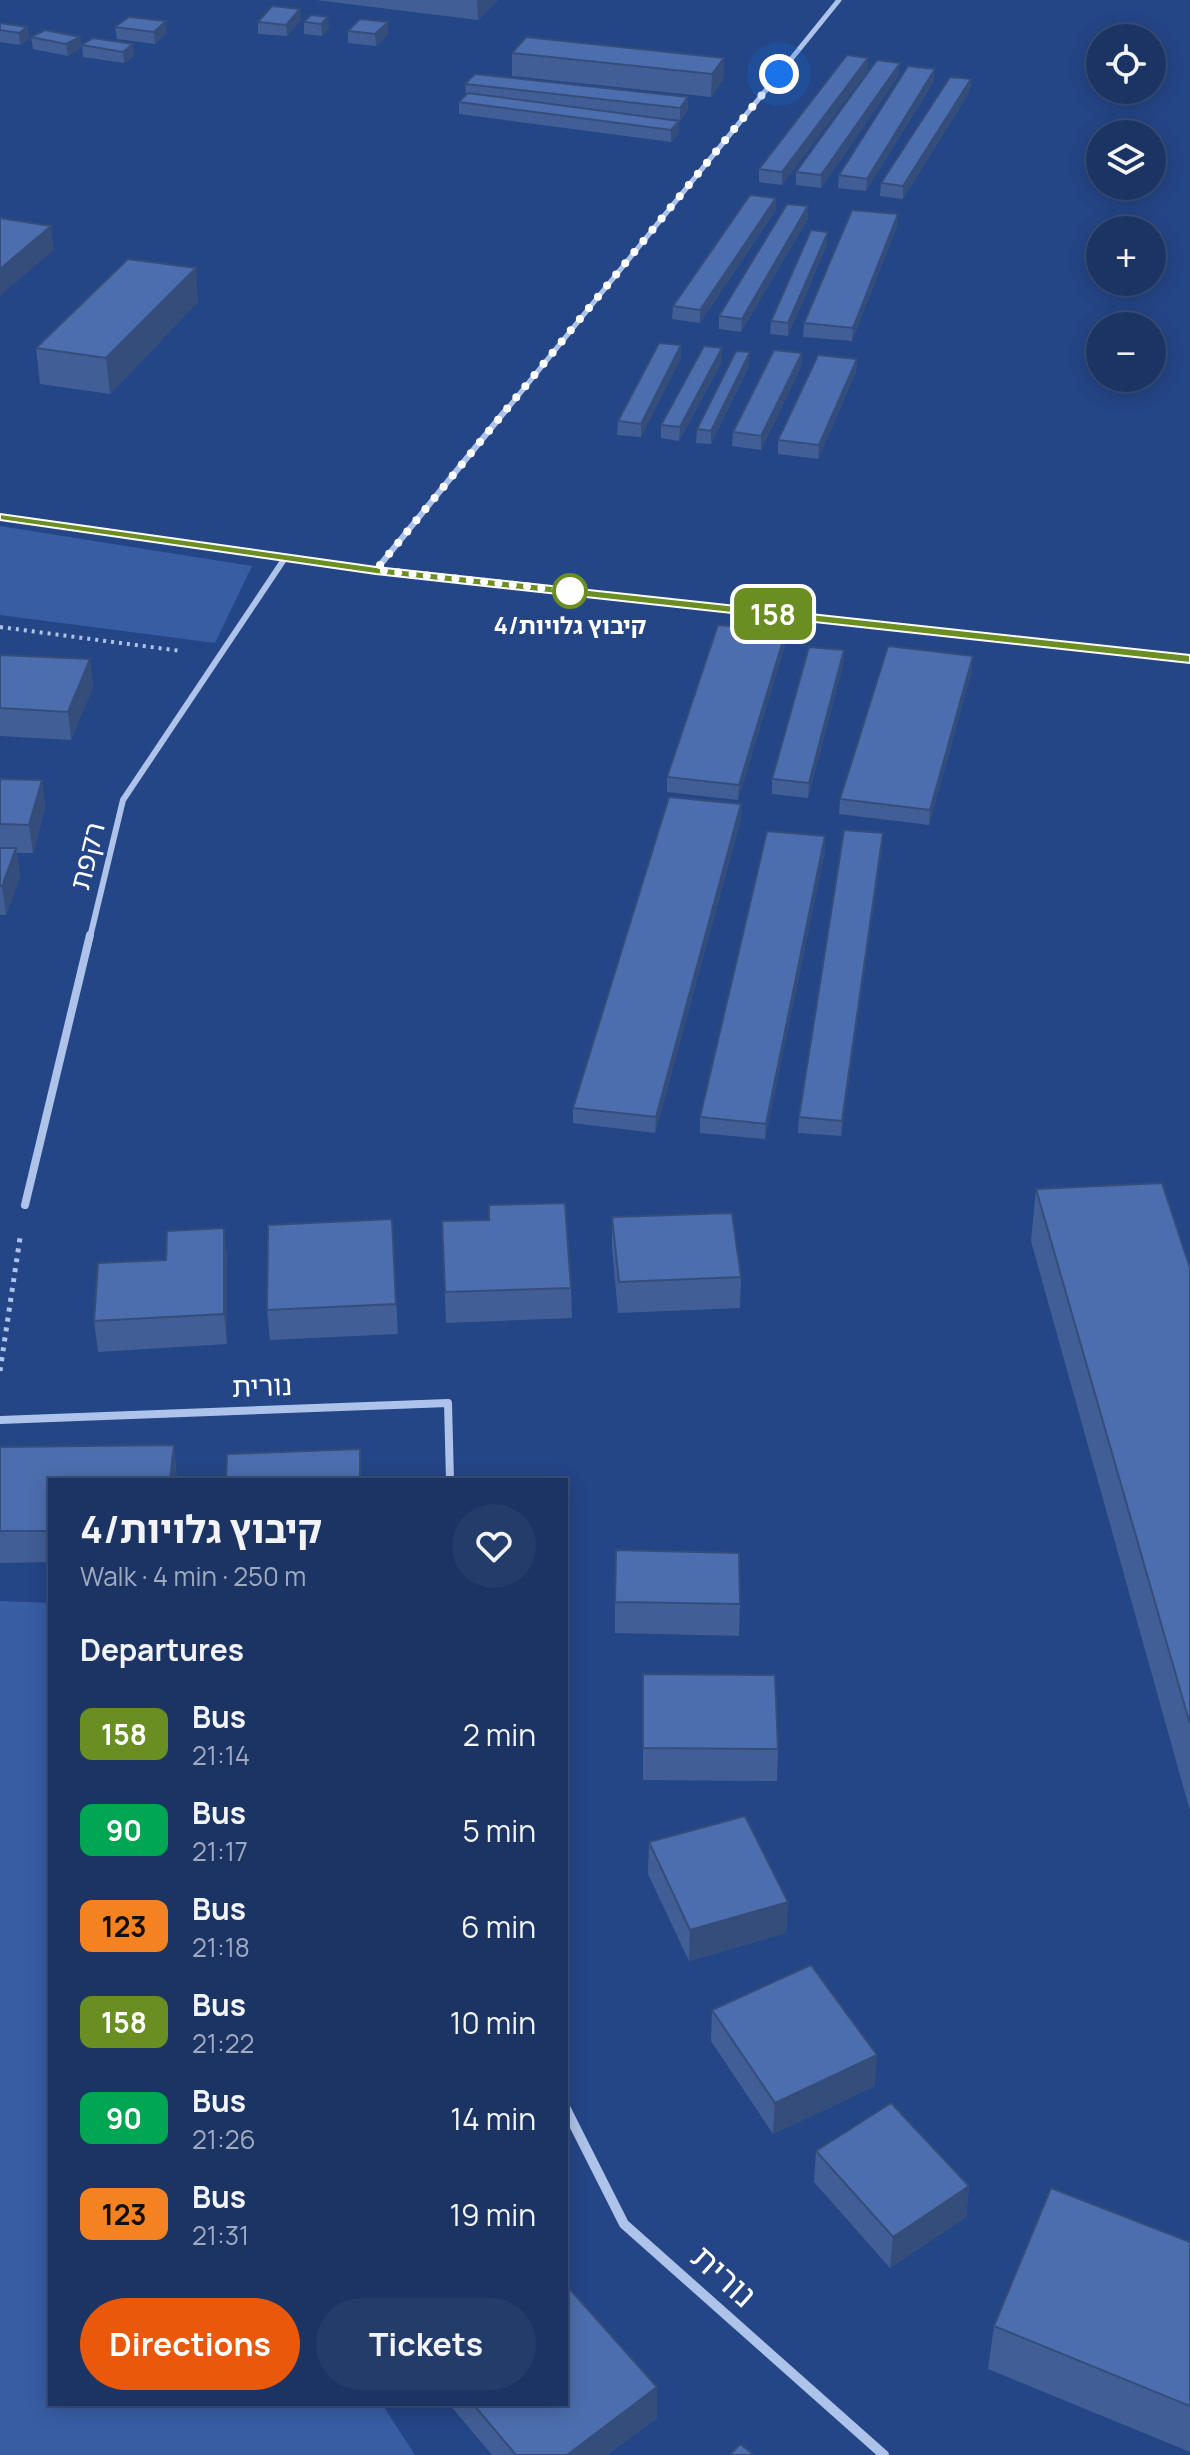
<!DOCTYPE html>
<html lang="en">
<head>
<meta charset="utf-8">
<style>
  body { margin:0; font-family:Manrope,"Noto Sans Hebrew",sans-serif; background:#243c6a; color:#f1f3f6; height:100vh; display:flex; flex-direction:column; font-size:30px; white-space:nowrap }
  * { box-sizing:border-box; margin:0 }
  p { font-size:26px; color:#a0aabf }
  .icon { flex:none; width:44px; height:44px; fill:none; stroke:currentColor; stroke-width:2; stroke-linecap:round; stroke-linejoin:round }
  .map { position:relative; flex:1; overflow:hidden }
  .sheet { position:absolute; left:48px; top:1478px; width:520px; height:928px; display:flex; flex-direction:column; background:#1b3464; border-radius:0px; box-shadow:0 4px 20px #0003,0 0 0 2px #394f78 }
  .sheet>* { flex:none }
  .badge { padding:0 16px; border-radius:12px; font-size:28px; line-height:52px }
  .fabs { position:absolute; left:1086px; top:24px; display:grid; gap:16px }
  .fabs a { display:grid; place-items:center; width:80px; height:80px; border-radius:50%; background:#1b3464; box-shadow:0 4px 20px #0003,0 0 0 2px #394f78; font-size:40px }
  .you { position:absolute; width:40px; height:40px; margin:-20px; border:6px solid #fff; border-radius:50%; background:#1a73e8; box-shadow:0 0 0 12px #1a73e833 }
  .map>.badge { position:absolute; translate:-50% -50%; box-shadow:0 0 0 4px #fff }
  h2 { padding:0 32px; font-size:30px; line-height:72px }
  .round { display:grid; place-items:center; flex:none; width:84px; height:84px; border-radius:42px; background:#243c6a }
  .headline { display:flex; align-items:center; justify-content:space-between; height:136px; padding:0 32px }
  h1 { font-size:38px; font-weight:700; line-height:60px }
  .action { display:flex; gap:16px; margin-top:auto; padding:16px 32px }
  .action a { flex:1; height:92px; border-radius:48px; background:#ea580c; color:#fff; font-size:32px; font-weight:700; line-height:92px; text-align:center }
  .action a+a { background:#243c6a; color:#f1f3f6 }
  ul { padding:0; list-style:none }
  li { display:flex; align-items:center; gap:24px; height:96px; padding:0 32px }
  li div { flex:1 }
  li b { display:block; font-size:30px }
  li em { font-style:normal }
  li .badge { min-width:88px; font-weight:700; text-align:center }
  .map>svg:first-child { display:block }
</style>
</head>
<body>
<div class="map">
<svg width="1190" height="2455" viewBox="0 0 1190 2455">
  <rect width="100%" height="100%" fill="#244586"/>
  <path fill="#385da3" d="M0 526 252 566 215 643 0 615Z
    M0 1601 50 1603V2404H382L415 2455H0Z"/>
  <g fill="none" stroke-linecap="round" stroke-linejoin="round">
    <path stroke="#aec3e9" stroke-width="4" stroke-dasharray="3 5" stroke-linecap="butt" d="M0 627 181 651"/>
    <path stroke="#aec3e9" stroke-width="5" stroke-dasharray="4 6" stroke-linecap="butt" d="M0 1371 20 1238"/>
    <path stroke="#aec3e9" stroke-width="5" d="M504 413 839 0"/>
    <path stroke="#aec3e9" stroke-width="6" d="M376 570 505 411
      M90 937 123 800 285 558"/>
    <path stroke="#aec3e9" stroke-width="8" d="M25 1205 90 935
      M0 1420 448 1403 450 1480"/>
    <path stroke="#aec3e9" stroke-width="10" d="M566 2109 624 2224 884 2455"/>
    <path fill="#aec3e9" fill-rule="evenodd" d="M0 514 376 567 1190 656V662L376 573 0 520Z"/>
  </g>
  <path fill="#415f96" d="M316 0H498L478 20Z
    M311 15 329 28 322 36 304 34V22Z
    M301 20 287 36 258 34V22Z
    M0 23 27 27 29 39 20 45 0 42Z
    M115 27 167 33 155 44 117 39Z
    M348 31 388 34 376 46 348 43Z
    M31 37H80L81 48 68 56 33 49Z
    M93 38 134 56 124 63 83 57 82 45Z
    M512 53 724 58 723 80 711 97 512 76Z
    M868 70 782 185 759 182V169Z
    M899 75 821 188 796 185V172Z
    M971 79 970 91 903 199 880 196 881 183Z
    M934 81 866 191 838 188 839 175Z
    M465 84 688 97V110L680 120 642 116 679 133 671 142 459 114V102L466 95Z
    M808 206V219L741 332 719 329V316Z
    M776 210 700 323 672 319 673 306Z
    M898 214 897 226 852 341 803 337 804 323Z
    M827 245 788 336 770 334 771 321Z
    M198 302 110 394 40 384 36 348Z
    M722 348V362L679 441 661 438V425Z
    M802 353 801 367 761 450 732 446 733 432Z
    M681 358 641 437 617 435 618 421Z
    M857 359 856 372 818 459 778 454V440Z
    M749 366 711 444 696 443 697 429Z
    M785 645 738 800 667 792V777Z
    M844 650 843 665 808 798 772 794V779Z
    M0 655 90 659 93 687 71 740 0 736Z
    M972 670 929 825 839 814 840 799Z
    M0 779 42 780 45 808 33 853H17L20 877 6 915H0Z
    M741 819 655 1133 573 1123V1108Z
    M882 848 841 1136 798 1133 799 1117Z
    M825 851 765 1139 700 1133V1117Z
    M1036 1189 1190 1268V1811L1031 1241Z
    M612 1217 741 1277 740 1308 618 1313 612 1248Z
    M392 1219 398 1334 270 1340 267 1310Z
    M442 1221 571 1288 572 1318 446 1323Z
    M224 1228 227 1259V1344L98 1352 94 1321 166 1260Z
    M174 1445 177 1480H50V1562L0 1563V1447Z
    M615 1602 740 1604 739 1636 615 1633Z
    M643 1674 778 1749 777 1781 643 1780Z
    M649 1842 788 1902 786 1933 689 1961 648 1874Z
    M712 2010 875 2086 773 2134 711 2041Z
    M816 2151 969 2186 966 2217 890 2268 814 2182Z
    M1190 2242V2452L988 2369 994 2326Z
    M449 2404H566L657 2418 607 2455H492Z"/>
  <path fill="#354d7a" d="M477 0H498L478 20Z
    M300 9 301 20 287 36 286 25Z
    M328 17 329 28 322 36 321 24Z
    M166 21 167 33 155 44 154 32Z
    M388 22V34L376 46 375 34Z
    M27 27 29 39 20 45 19 33Z
    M80 37 81 48 68 56 66 44Z
    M133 44 134 56 124 63 123 52Z
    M724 58 723 80 711 97 712 74Z
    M868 58V70L782 185V172Z
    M900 63 899 75 821 188V175Z
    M935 69 934 81 866 191 867 179Z
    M971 79 970 91 903 199V186Z
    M688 97V110L680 120V108Z
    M679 121V133L671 142V130Z
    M776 198V210L700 323V310Z
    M808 206V219L741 332 742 319Z
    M898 214 897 226 852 341 853 328Z
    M51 226 54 250 0 296V269Z
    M828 232 827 245 788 336V323Z
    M196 268 198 302 110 394 106 358Z
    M681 345V358L641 437V424Z
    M722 348V362L679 441 680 427Z
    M750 352 749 366 711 444V431Z
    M802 353 801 367 761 450V436Z
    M857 359 856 372 818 459 819 445Z
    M786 631 785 645 738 800 739 785Z
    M844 650 843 665 808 798 809 783Z
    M973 656 972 670 929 825 930 810Z
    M90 659 93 687 71 740 68 712Z
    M42 780 45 808 33 853 29 825Z
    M741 804V819L655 1133 656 1117Z
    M883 833 882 848 841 1136 842 1121Z
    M825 836V851L765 1139 766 1124Z
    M16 848 20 877 6 915 2 886Z
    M224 1228 227 1259V1344L224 1314Z
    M174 1445 177 1480H170Z
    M788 1902 786 1933 689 1961 690 1930Z
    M877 2055 875 2086 773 2134 775 2103Z
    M969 2186 966 2217 890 2268 893 2237Z
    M657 2387V2418L607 2455H567Z"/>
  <path fill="#4c6eae" stroke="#354d7a" stroke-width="2" d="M272 6 300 9 286 25 258 22Z
    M311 15 328 17 321 24 304 22Z
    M129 17 166 21 154 32 115 27Z
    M360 19 388 22 375 34 348 31Z
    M0 23 27 27 19 33 0 30Z
    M45 30 80 37 66 44 31 37Z
    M526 37 724 58 712 74 512 53Z
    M93 38 133 44 123 52 82 45Z
    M847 55 868 58 782 172 759 169Z
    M877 60 900 63 821 175 796 172Z
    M908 66 935 69 867 179 839 175Z
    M475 74 688 97 680 108 465 84Z
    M950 77 971 79 903 186 881 183Z
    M468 93 679 121 671 130 459 102Z
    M750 195 776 198 700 310 673 306Z
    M787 204 808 206 742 319 719 316Z
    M852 210 898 214 853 328 804 323Z
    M0 218 51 226 0 269Z
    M811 230 828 232 788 323 771 321Z
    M128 259 196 268 106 358 36 348Z
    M659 343 681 345 641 424 618 421Z
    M704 346 722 348 680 427 661 425Z
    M774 350 802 353 761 436 733 432Z
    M736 351 750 352 711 431 697 429Z
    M818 355 857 359 819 445 778 440Z
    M718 625 786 631 739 785 667 777Z
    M888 646 973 656 930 810 840 799Z
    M809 647 844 650 809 783 772 779Z
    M0 655 90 659 68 712 0 708Z
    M0 779 42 780 29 825 0 824Z
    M669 797 741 804 656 1117 573 1108Z
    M844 830 883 833 842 1121 799 1117Z
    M767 831 825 836 766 1124 700 1117Z
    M0 848H16L2 886H0Z
    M1162 1183 1190 1268V1724L1036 1189Z
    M565 1203 571 1288 445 1292 442 1221 489 1220V1205Z
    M732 1213 741 1277 619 1282 612 1217Z
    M392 1219 396 1304 267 1310 268 1225Z
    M224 1228V1314L94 1321 98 1263 166 1260 167 1231Z
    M174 1445 170 1480H50V1531H0V1447Z
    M360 1449V1480H226L227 1454Z
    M616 1550 739 1553 740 1604 615 1602Z
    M643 1674 775 1675 778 1749 643 1748Z
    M745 1816 788 1902 690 1930 649 1842Z
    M811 1965 877 2055 775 2103 712 2010Z
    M891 2103 969 2186 893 2237 816 2151Z
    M1051 2188 1190 2242V2406L994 2326Z
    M566 2285 657 2387 567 2455H516L473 2404H566Z
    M740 2444 754 2455H730Z"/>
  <path fill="#6b8e23" stroke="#fff" stroke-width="2" d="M0 514 376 567 1190 655V663L376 574 0 520Z"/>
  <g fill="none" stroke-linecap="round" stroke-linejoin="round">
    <path stroke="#fff" stroke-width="8" stroke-dasharray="0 14.4" d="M570 591 376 570 779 74"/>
  </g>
  <circle fill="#fff" stroke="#6b8e23" stroke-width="4" cx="570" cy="591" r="16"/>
  <g text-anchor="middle" stroke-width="7" stroke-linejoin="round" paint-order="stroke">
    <g font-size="24" font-weight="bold" fill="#fff" stroke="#244586">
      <text x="570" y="634">קיבוץ גלויות/4</text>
    </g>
    <g font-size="28" fill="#fff" stroke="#244586">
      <text transform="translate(87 856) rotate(-76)" y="10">רקפת</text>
      <text transform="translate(262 1386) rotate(-2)" y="10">נורית</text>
    </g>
    <g font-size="34" fill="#fff" stroke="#244586">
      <text transform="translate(724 2276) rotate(42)" y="12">נורית</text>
    </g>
  </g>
</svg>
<div class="fabs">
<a><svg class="icon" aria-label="locate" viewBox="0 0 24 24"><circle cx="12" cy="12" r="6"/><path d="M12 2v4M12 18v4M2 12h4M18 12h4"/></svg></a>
<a><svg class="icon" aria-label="layers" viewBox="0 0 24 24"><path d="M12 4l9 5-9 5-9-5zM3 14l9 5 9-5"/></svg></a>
<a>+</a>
<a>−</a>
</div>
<div class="you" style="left:779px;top:74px"></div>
<b class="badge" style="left:773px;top:614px;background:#6b8e23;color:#fff">158</b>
<section class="sheet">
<div class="headline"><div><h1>קיבוץ גלויות/4</h1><p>Walk · 4 min · 250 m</p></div><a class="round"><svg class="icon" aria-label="heart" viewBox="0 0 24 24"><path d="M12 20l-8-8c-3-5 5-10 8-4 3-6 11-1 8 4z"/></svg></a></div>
<h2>Departures</h2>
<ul>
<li><span class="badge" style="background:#6b8e23;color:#fff">158</span><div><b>Bus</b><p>21:14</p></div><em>2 min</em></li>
<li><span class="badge" style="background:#00a651;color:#fff">90</span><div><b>Bus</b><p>21:17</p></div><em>5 min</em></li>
<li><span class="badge" style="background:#f58220;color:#111">123</span><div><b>Bus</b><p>21:18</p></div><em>6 min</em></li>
<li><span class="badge" style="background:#6b8e23;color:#fff">158</span><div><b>Bus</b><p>21:22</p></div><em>10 min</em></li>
<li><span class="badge" style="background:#00a651;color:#fff">90</span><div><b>Bus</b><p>21:26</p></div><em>14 min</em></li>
<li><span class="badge" style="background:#f58220;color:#111">123</span><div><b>Bus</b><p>21:31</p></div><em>19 min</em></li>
</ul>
<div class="action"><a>Directions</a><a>Tickets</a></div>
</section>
</div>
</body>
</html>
